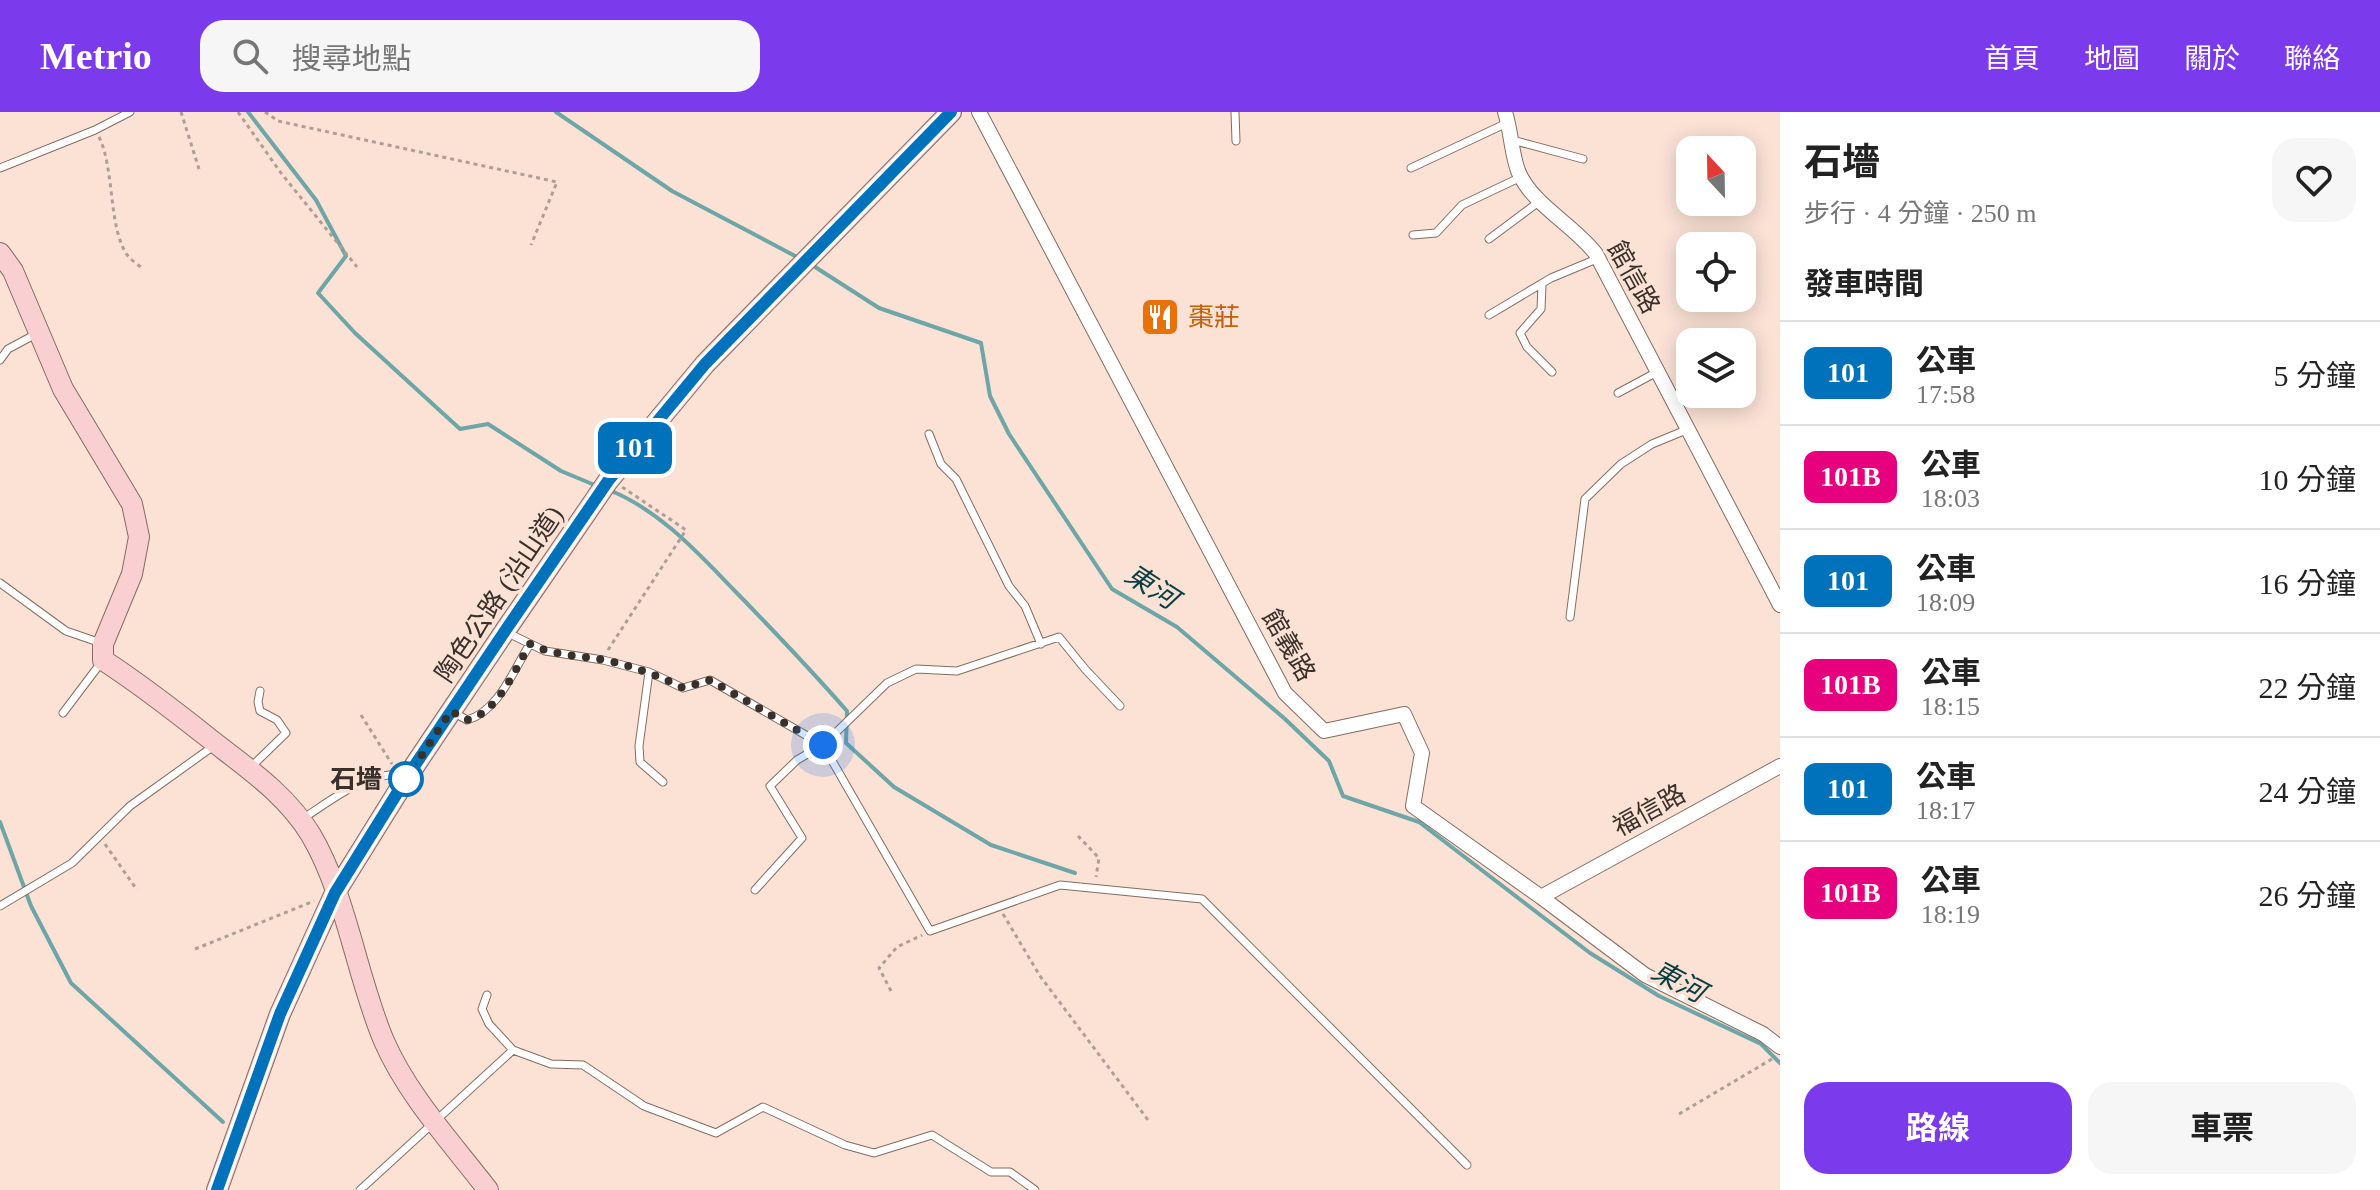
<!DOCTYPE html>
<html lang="zh-TW">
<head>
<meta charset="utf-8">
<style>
  body { margin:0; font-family:"Times New Roman","Noto Sans TC",serif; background:#f6f6f6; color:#222; height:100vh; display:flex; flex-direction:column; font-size:30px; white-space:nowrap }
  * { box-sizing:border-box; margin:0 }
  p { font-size:26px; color:#767676 }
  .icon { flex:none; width:44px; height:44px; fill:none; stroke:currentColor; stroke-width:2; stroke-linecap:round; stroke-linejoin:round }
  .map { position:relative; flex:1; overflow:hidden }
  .details { display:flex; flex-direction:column; background:#fff; width:600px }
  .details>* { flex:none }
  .badge { padding:0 16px; border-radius:12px; font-size:28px; line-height:52px }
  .needle { width:52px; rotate:338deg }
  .controls { position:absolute; left:1676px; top:24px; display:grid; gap:16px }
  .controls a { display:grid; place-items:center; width:80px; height:80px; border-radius:16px; background:#fff; box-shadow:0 4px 20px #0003; font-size:40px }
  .you { position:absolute; width:40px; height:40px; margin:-20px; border:6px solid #fff; border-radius:50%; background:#1a73e8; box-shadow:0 0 0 12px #1a73e833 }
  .map>.badge { position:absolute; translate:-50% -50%; box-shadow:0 0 0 4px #fff }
  h2 { padding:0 24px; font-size:30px; line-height:72px }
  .round { display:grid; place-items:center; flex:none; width:84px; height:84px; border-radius:24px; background:#f6f6f6 }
  .head { display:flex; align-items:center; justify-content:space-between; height:136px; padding:0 24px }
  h1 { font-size:38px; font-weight:700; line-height:60px }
  .button { display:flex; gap:16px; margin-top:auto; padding:16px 24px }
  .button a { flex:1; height:92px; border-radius:24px; background:#7c3aed; color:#fff; font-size:32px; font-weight:700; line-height:92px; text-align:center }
  .button a+a { background:#f6f6f6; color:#222 }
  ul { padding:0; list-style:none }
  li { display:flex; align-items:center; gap:24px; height:104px; padding:0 24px; border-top:2px solid #e0e0e0 }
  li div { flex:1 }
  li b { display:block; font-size:30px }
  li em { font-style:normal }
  li .badge { min-width:88px; font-weight:700; text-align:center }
  header { display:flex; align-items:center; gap:48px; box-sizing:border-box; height:112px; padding:0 40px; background:#7c3aed; color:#fff }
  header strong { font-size:38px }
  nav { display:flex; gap:44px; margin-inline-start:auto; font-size:28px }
  .search { width:560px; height:72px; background:#f6f6f6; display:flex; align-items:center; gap:20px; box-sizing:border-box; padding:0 28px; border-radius:24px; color:#767676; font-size:30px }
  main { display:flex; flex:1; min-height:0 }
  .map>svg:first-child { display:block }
</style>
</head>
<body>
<header>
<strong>Metrio</strong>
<div class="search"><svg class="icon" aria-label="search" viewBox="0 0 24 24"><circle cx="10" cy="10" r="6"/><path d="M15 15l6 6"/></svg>搜尋地點</div>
<nav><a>首頁</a><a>地圖</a><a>關於</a><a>聯絡</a></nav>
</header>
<main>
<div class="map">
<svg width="1780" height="1078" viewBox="0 0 1780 1078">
  <rect width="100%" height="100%" fill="#fbe2d5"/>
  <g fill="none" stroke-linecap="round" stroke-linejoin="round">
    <path stroke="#6ea6a8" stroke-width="4" d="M248 0 316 88 346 144 318 181 355 221 460 317 488 312 561 359 597 374
      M556 0 672 79 797 145
      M812 153 879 196 981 231 990 284 1009 322 1112 477 1177 515 1285 607 1329 649 1343 684 1419 710 1590 841 1659 884 1761 932 1780 951
      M609 378C659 398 696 439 733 477 772 517 810 557 847 599L846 631 894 675 991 733 1075 761
      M0 710 31 794 71 871 223 1010"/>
    <defs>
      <path id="lane" d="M1235 0 1236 29
        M1512 28 1583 47
        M0 56 95 18 130 0
        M1411 56 1507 11
        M1413 123 1436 121 1462 93 1521 65
        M1489 127 1540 89
        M1542 173 1541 197 1520 221 1527 235 1552 260
        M1489 203 1551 166 1599 146
        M0 248 8 237 36 222
        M1618 281 1657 260
        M929 322 941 352 956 367 1009 474 1025 494 1041 532
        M0 471 66 519 101 531
        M1570 505 1585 387 1621 352 1652 332 1686 318
        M508 521 545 539 603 548 649 560 683 576 710 568 823 633 930 819 1060 773 1202 787 1467 1053
        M649 560 639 634 640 650 663 670
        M453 600 467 608C498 600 514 557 530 532
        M63 601 103 548
        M250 656 286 621 277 608 260 599 258 590 260 579
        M302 707C335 686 365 660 405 662
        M755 778 802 726 770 674 797 648 823 633 887 571 916 557 957 559 1059 525 1085 557 1120 594
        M0 794 72 751 130 694 215 633
        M487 883 482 897 489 912 513 938
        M360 1078 513 938 551 952 583 953 644 994 716 1021 763 995 845 1033 874 1041 932 1023 991 1060H1010L1035 1078"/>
      <path id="street" d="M979 0 1285 581 1324 619 1404 602 1422 641 1413 694 1541 785 1645 863 1763 922 1780 935
        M1505 0C1511 18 1512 46 1519 61 1533 93 1575 114 1596 142L1780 493
        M1541 785 1780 654"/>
      <path id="secondary" d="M0 141 13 159 63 277 132 392 139 425 132 462 103 532V548C140 572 176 600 210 627 247 656 286 682 311 723 346 782 357 866 384 929 408 984 452 1031 488 1078
        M217 1078 280 902 335 781 409 662 505 519 608 369 705 252 951 0"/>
    </defs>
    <use href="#lane" stroke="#826d61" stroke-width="9"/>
    <use href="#street" stroke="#826d61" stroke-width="16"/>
    <use href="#secondary" stroke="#826d61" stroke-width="22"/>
    <path stroke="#b09e94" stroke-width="3" stroke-dasharray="4 4" stroke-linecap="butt" d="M181 0 199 57
      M238 0 281 61 357 155
      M265 0 278 9 557 70 531 133
      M99 25C115 57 108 118 128 144 132 149 139 153 143 157
      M608 538 686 418 622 375
      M361 603 392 652
      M1078 724 1099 746 1096 765
      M105 732 137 778
      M1003 802 1040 864 1148 1008
      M195 837 314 789
      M891 879 879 856 897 835 922 823
      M1679 1002 1772 947"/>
    <use href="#lane" stroke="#fff" stroke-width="7"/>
    <use href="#street" stroke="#fff" stroke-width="14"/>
    <use href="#secondary" stroke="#facfd2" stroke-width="20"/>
  </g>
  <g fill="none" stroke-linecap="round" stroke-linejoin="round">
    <defs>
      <path id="line" d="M217 1078 280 902 335 781 409 662 505 519 608 369 705 252 951 0"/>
    </defs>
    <use href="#line" stroke="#fff" stroke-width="18"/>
    <use href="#line" stroke="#0072bc" stroke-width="12"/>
    <path stroke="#39302b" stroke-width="8" stroke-dasharray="0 14.4" d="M406 667 451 599 467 608C498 601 515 557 530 532 553 544 579 543 604 548 633 554 657 563 683 576L710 568 823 633"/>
  </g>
  <defs>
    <symbol id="restaurant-square" viewBox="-11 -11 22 22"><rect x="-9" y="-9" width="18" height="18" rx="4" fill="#e8710a" stroke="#fbe2d5"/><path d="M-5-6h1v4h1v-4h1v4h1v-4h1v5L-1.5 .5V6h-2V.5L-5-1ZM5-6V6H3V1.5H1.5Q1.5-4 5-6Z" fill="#fff"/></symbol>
  </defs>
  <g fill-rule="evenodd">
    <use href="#restaurant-square" x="1138" y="183" width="44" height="44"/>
  </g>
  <circle fill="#fff" stroke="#0072bc" stroke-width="4" cx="406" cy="667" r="16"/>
  <g text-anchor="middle" stroke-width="7" stroke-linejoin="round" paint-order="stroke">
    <g font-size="26" fill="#39302b" stroke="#fbe2d5">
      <text transform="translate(1634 165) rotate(61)" y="9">館信路</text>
      <text transform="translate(499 482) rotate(-56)" y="9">陶色公路 (沿山道)</text>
      <text transform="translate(1289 533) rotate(60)" y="9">館義路</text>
      <text transform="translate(1649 698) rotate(-29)" y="9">福信路</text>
    </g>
    <g font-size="26" fill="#c56008" stroke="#fbe2d5" text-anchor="start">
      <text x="1188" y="214">棗莊</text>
    </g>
    <g font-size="26" font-weight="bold" fill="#39302b" stroke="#fbe2d5" text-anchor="end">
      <text x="382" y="676">石墻</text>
    </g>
    <g font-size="28" font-style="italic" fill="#083e41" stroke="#fbe2d5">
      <text transform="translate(1152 474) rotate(33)" y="10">東河</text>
      <text transform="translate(1679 869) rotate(28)" y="10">東河</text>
    </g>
  </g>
</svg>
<div class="controls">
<a><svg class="needle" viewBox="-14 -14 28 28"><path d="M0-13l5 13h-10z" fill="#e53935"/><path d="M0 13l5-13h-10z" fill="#767676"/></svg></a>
<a><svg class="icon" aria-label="locate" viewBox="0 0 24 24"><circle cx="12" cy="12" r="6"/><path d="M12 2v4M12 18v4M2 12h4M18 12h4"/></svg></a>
<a><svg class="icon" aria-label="layers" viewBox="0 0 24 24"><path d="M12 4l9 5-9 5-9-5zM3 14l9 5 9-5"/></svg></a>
</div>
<div class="you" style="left:823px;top:633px"></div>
<b class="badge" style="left:635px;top:336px;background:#0072bc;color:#fff">101</b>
</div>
<section class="details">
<div class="head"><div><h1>石墻</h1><p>步行 · 4 分鐘 · 250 m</p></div><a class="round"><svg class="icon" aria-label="heart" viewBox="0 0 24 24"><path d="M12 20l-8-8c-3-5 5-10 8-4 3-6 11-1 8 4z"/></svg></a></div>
<h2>發車時間</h2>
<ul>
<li><span class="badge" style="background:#0072bc;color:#fff">101</span><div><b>公車</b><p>17:58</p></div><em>5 分鐘</em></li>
<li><span class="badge" style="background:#e6007e;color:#fff">101B</span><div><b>公車</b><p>18:03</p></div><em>10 分鐘</em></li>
<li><span class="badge" style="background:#0072bc;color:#fff">101</span><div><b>公車</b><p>18:09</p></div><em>16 分鐘</em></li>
<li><span class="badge" style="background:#e6007e;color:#fff">101B</span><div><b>公車</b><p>18:15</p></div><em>22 分鐘</em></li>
<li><span class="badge" style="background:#0072bc;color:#fff">101</span><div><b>公車</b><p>18:17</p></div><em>24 分鐘</em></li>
<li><span class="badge" style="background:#e6007e;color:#fff">101B</span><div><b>公車</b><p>18:19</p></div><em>26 分鐘</em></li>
</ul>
<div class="button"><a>路線</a><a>車票</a></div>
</section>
</main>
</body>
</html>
